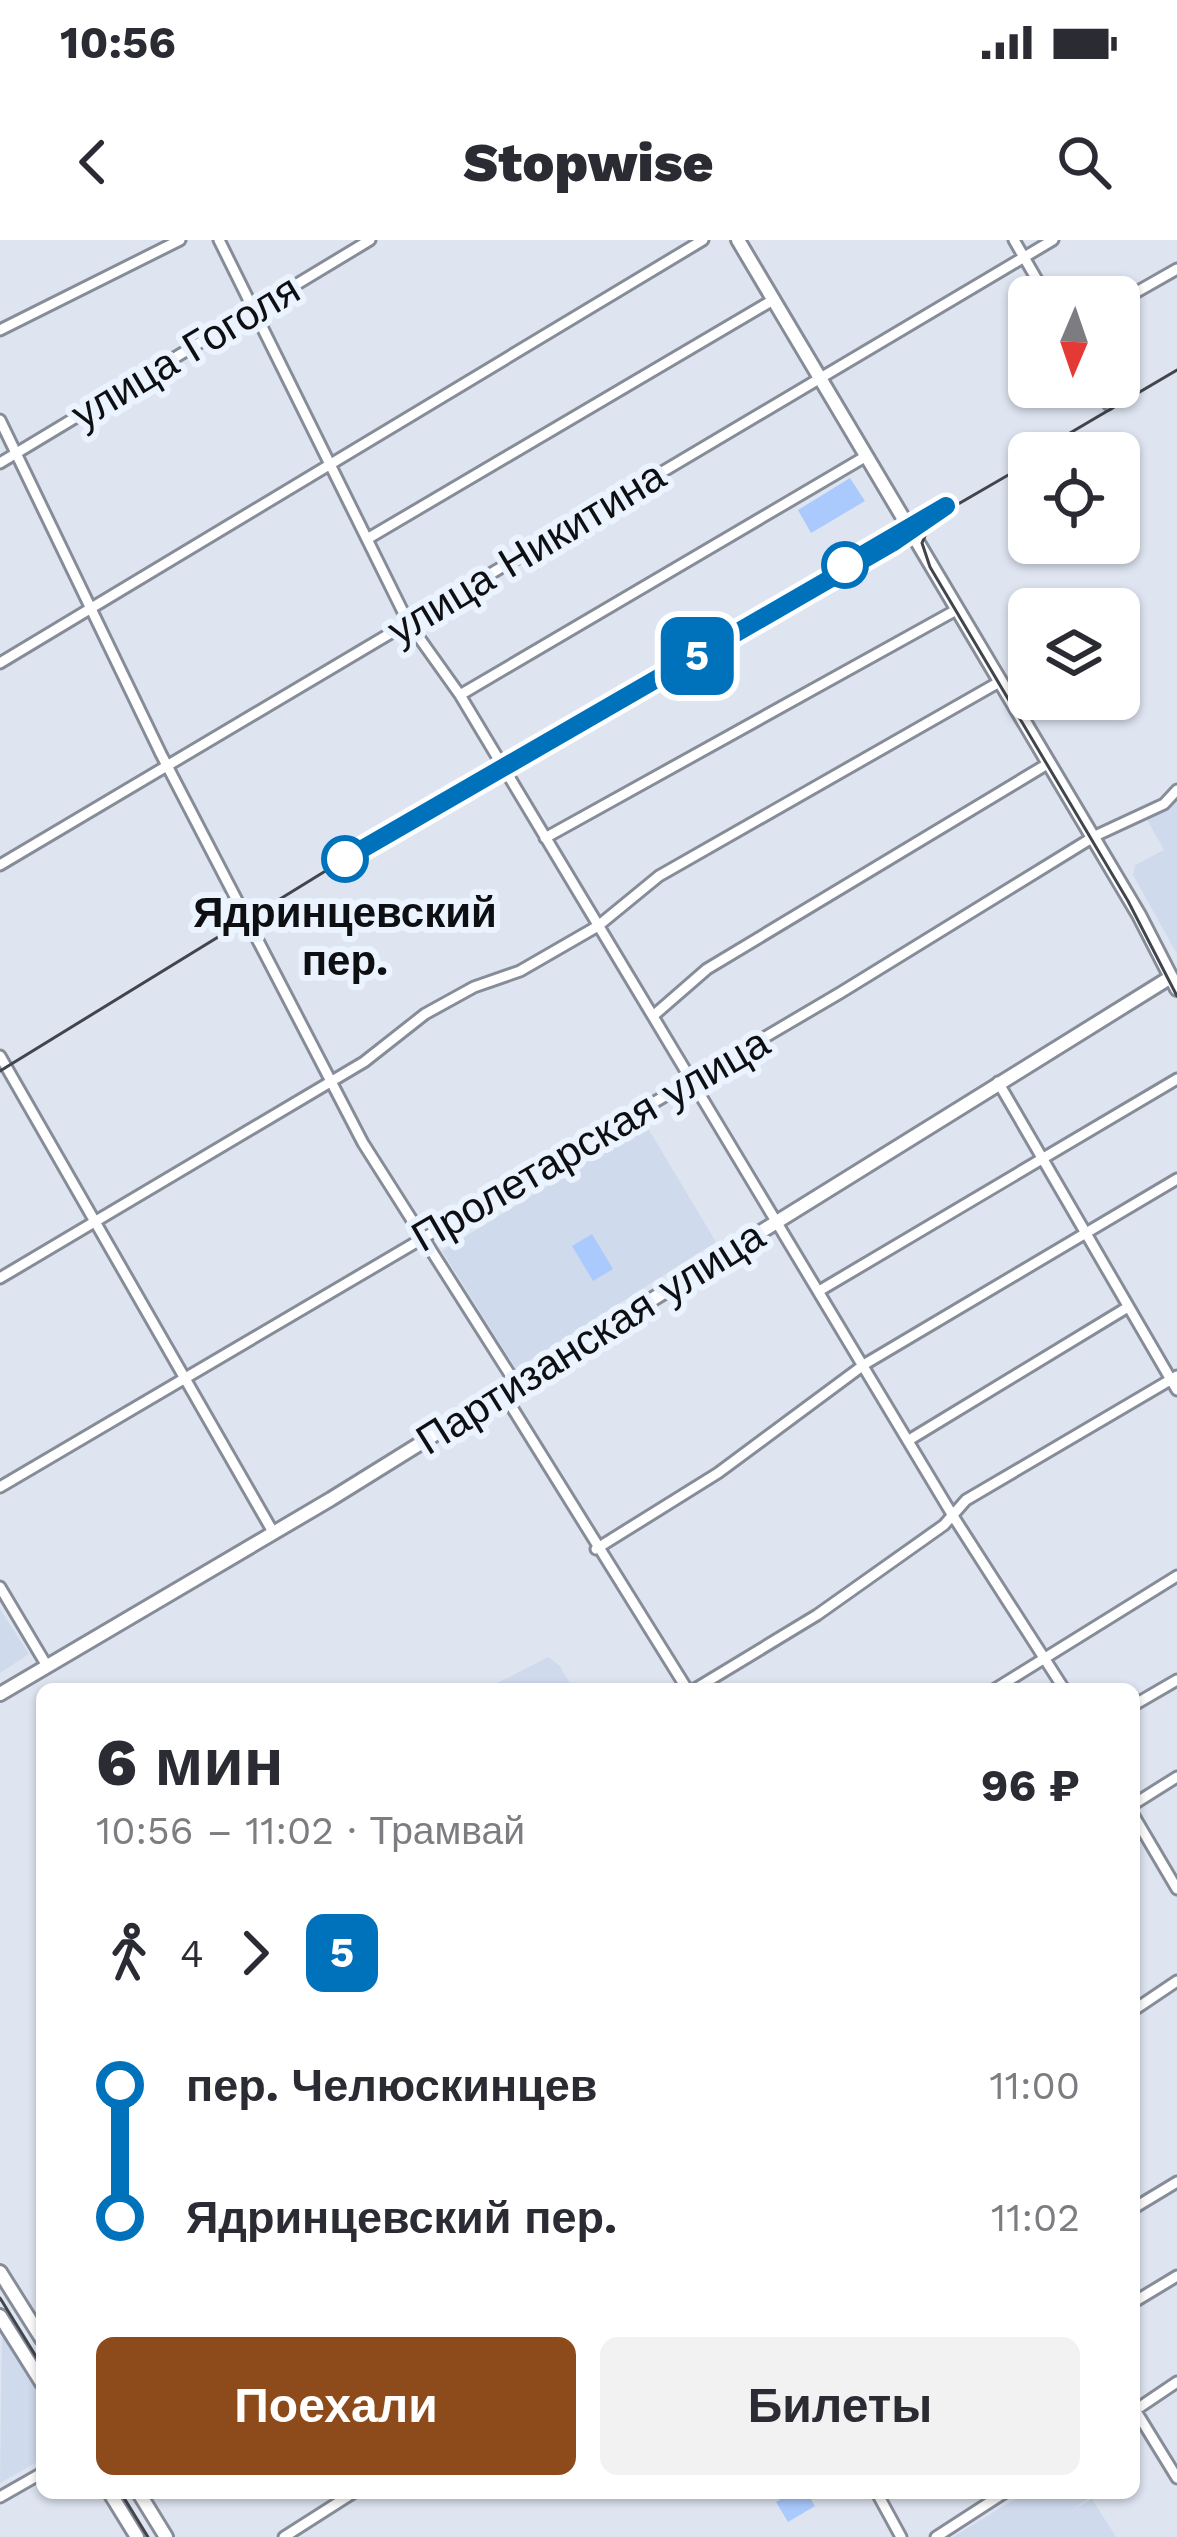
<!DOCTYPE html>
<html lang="ru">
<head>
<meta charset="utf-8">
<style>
  body { margin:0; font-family:"Work Sans",sans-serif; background:#f2f2f3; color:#2b2b33; height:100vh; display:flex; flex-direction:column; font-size:45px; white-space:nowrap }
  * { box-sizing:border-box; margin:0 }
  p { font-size:39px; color:#7c7c81 }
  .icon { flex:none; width:66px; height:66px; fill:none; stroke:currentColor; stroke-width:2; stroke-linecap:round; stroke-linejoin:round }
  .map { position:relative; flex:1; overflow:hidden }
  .panel { position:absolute; left:36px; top:1443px; width:1104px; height:816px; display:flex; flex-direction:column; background:#fff; border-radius:18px; box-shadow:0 3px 9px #0004 }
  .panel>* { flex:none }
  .badge { padding:0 24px; border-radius:18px; font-size:42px; line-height:78px }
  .needle { width:78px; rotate:182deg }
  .fabs { position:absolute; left:1008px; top:36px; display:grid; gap:24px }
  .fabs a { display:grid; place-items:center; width:132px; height:132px; border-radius:18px; background:#fff; box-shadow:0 3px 9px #0004; font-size:60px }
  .map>.badge { position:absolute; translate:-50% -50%; box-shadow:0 0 0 6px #fff }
  .legs { display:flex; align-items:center; gap:18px; height:132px; padding:0 60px; font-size:39px }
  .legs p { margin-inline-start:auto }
  .summary { display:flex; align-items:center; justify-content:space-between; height:204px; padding:0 60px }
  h1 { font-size:66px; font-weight:800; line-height:90px }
  .cta { display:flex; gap:24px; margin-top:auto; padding:24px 60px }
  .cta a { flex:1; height:138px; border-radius:18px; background:#8d4a1b; color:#fff; font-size:48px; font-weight:800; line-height:138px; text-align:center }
  .cta a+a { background:#f2f2f3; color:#2b2b33 }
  ul { padding:0 60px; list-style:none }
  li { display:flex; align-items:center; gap:42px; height:132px; font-size:45px }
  li i { display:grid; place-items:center; width:18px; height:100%; margin:0 15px; background:currentColor }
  li i::after { content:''; width:30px; height:30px; margin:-15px; border:9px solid; border-radius:50%; background:#fff }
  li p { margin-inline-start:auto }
  li:first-child i { background:linear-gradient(#0000 50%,currentColor 0) }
  li:last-child i { background:linear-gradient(currentColor 50%,#0000 0) }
  .status { display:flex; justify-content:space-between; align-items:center; height:84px; padding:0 60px; background:#fff; direction:ltr }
  .status svg { height:33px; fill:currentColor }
  header { display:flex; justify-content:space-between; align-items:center; height:156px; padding:0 60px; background:#fff; font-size:54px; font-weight:800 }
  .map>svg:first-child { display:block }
</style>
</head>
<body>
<div class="status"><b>10:56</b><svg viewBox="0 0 49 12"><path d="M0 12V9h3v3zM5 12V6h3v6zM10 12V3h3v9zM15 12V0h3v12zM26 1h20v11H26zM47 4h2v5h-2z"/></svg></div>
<header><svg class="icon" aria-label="back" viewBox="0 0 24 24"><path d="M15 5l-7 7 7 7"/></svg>Stopwise<svg class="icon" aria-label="search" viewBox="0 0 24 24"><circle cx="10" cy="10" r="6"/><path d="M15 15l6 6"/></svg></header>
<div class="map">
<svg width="1177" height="2297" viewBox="0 0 1177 2297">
  <rect width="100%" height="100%" fill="#dee5f1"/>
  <path fill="#cfdaed" d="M1177 557V714L1133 635 1135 625 1164 610 1146 578Z
    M646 885 716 1002 516 1129 442 1011Z
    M0 1369 29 1414 0 1433Z
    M548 1417 560 1426 573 1449H486Z
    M2 2090 42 2157V2219L0 2243Z
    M1025 2253H1083L1087 2259 1072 2270 1092 2259 1116 2297H953Z"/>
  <path fill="#aac9fd" d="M850 238 865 261 811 293 798 270Z
    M592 994 613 1029 593 1041 572 1006Z
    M790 2253H807L815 2266 788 2282 776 2262Z"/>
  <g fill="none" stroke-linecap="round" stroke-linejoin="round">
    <defs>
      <path id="minor" d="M219 0 408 382 460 455 953 1276 1064 1449
        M1014 0 1047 57
        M1119 62 1177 29
        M0 90 180 0
        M1099 147 1108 164
        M0 180 161 514 363 903 516 1144
        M0 223 370 0
        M367 299 773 60
        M0 423 703 0
        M460 455 863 218
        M545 598 958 369
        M0 625 1053 0
        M653 776 707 729 1049 523
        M0 816 273 1292
        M998 842 1177 1150
        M0 1038 364 822 425 774 474 747 520 731 598 686 659 636 1001 441
        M819 1051 1177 839
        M503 1153 687 1449
        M909 1200 1128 1067
        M0 1247 840 753 1095 596 1164 564 1177 550
        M596 1309 718 1233 865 1124 1177 939
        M0 1347 47 1426
        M695 1449 817 1375 944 1285 966 1260 1177 1136
        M995 1449 1177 1336
        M1134 1465 1177 1440
        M1134 1564 1177 1537
        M1134 1576 1177 1649
        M1134 1770 1177 1741
        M1134 1968 1177 1942
        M1134 2062 1177 2036
        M1134 2168 1177 2238
        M1134 2171 1177 2142
        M877 2253 901 2297
        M0 2257 42 2233
        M284 2297 353 2253
        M936 2297 1004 2253"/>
      <path id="major" d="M738 0 1139 675 1177 749
        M0 1454 331 1259 1171 737
        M0 2032 42 2099
        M0 2076 42 2143
        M110 2253 137 2297
        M139 2253 166 2297"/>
    </defs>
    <use href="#minor" stroke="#878d98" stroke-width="15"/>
    <use href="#major" stroke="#878d98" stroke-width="18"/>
    <use href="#minor" stroke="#fff" stroke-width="9"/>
    <use href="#major" stroke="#fff" stroke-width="12"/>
    <path stroke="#42454b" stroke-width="3" d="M1036 213 1177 130
      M934 275 922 303 930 327 1128 661 1177 756
      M0 831 345 619 1029 223
      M0 2058 42 2126
      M121 2253 148 2297"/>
  </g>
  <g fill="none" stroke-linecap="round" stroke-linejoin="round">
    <defs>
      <path id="line-1" d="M345 619 892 303 946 266 845 325"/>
    </defs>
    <use href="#line-1" stroke="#fff" stroke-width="27"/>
    <use href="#line-1" stroke="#0072bc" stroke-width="18"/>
  </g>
  <g fill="#fff" stroke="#0072bc" stroke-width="6">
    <circle cx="845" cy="325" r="21"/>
    <circle cx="345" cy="619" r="21"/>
  </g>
  <g text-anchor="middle" stroke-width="12" stroke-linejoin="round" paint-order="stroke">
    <g font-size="42" fill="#0d0f13" stroke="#ebf3ff">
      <text transform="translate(185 111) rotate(-31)" y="15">улица Гоголя</text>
      <text transform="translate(526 312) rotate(-31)" y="15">улица Никитина</text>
      <text transform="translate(590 899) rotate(-30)" y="15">Пролетарская улица</text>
      <text transform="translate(590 1097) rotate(-32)" y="15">Партизанская улица</text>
    </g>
    <g font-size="42" font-weight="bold" fill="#0d0f13" stroke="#ebf3ff">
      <text x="345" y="687">Ядринцевский<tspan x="345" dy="48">пер.</tspan></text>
    </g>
  </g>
</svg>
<div class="fabs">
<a><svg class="needle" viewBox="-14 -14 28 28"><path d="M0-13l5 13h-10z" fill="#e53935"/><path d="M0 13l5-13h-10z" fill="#7c7c81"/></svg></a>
<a><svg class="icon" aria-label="locate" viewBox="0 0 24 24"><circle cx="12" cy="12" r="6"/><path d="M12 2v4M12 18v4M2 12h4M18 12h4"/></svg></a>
<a><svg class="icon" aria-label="layers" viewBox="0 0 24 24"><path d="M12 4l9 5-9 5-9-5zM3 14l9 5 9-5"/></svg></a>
</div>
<b class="badge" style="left:697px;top:416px;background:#0072bc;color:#fff">5</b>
<section class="panel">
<div class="summary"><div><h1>6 мин</h1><p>10:56 – 11:02 · Трамвай</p></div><b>96 ₽</b></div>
<div class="legs"><svg class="icon" aria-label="walk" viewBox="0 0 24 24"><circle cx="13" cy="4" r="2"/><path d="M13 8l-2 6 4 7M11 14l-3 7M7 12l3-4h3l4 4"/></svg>4<svg class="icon" aria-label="forward" viewBox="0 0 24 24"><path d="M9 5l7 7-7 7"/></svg><b class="badge" style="background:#0072bc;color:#fff">5</b></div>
<ul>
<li><i style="color:#0072bc"></i><b>пер. Челюскинцев</b><p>11:00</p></li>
<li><i style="color:#0072bc"></i><b>Ядринцевский пер.</b><p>11:02</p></li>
</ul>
<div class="cta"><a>Поехали</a><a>Билеты</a></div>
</section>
</div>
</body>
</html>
